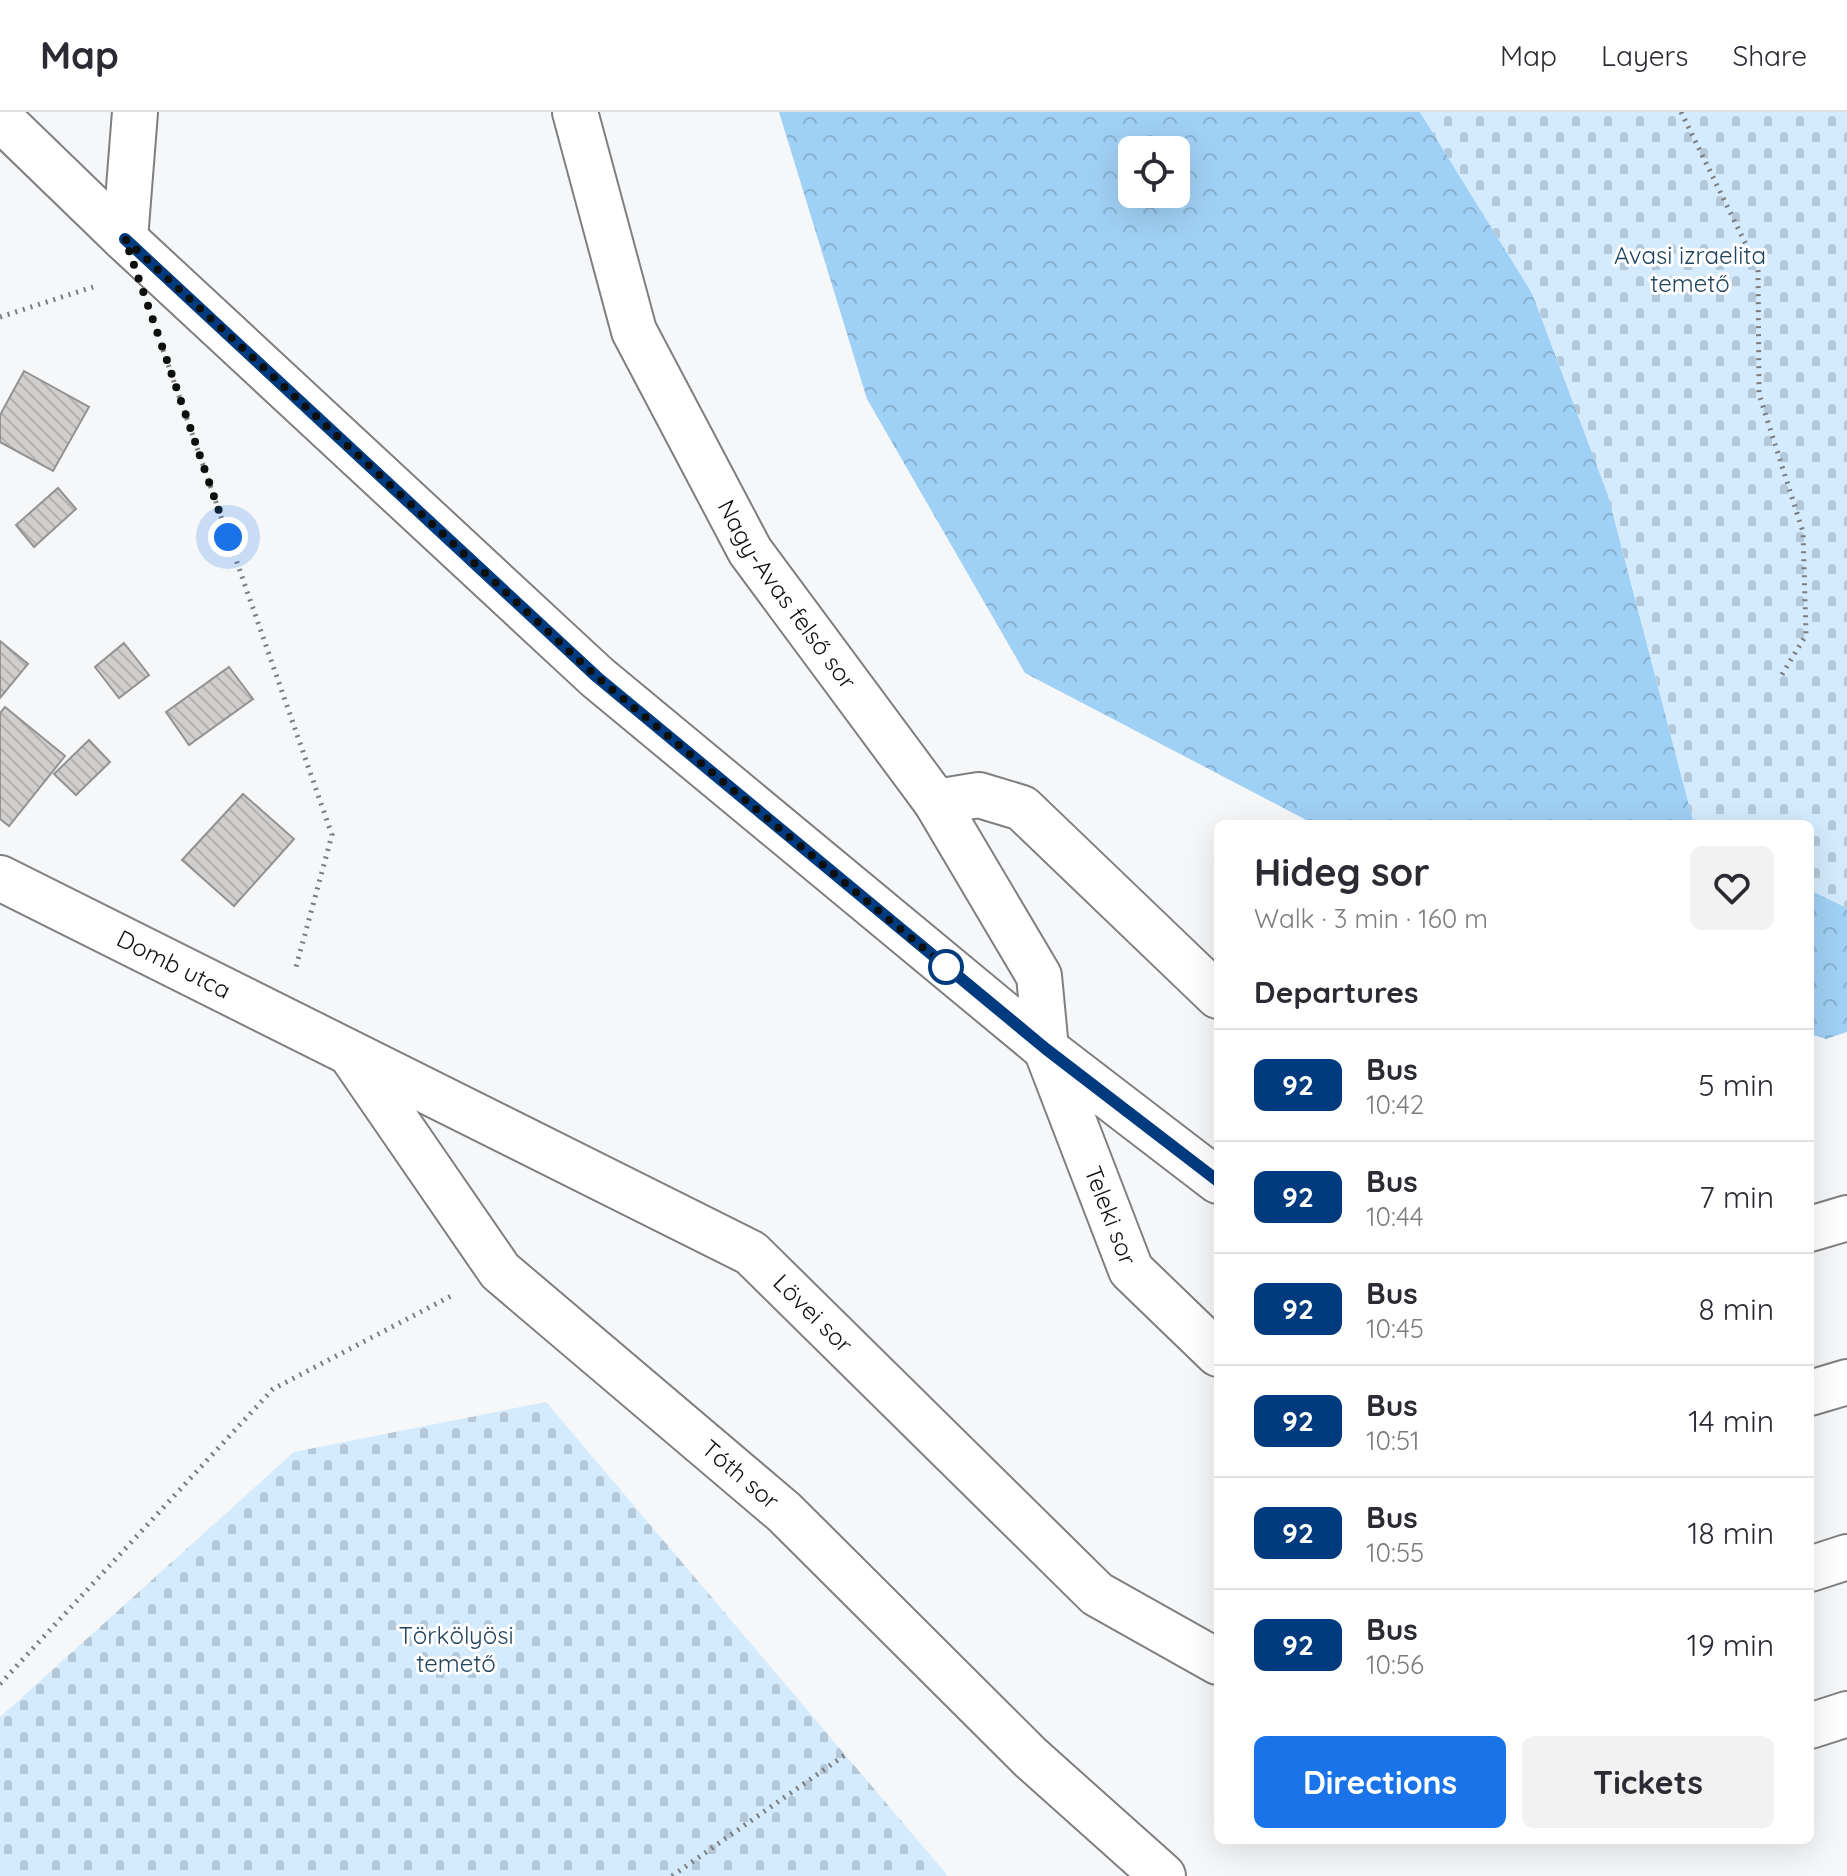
<!DOCTYPE html>
<html lang="en">
<head>
<meta charset="utf-8">
<style>
  body { margin:0; font-family:Quicksand,sans-serif; background:#f2f2f3; color:#2b2b33; height:100vh; display:flex; flex-direction:column; font-size:30px; white-space:nowrap }
  * { box-sizing:border-box; margin:0 }
  p { font-size:26px; color:#7c7c81 }
  .icon { flex:none; width:44px; height:44px; fill:none; stroke:currentColor; stroke-width:2; stroke-linecap:round; stroke-linejoin:round }
  .map { position:relative; flex:1; overflow:hidden }
  .details { position:absolute; left:1214px; top:708px; width:600px; height:1024px; display:flex; flex-direction:column; background:#fff; border-radius:12px; box-shadow:0 8px 32px #0002 }
  .details>* { flex:none }
  .badge { padding:0 16px; border-radius:12px; font-size:28px; line-height:52px }
  .controls { position:absolute; left:1118px; top:24px; display:grid; gap:16px }
  .controls a { display:grid; place-items:center; width:72px; height:72px; border-radius:12px; background:#fff; box-shadow:0 8px 32px #0002; font-size:40px }
  .you { position:absolute; width:40px; height:40px; margin:-20px; border:6px solid #fff; border-radius:50%; background:#1a73e8; box-shadow:0 0 0 12px #1a73e833 }
  .map>.badge { position:absolute; translate:-50% -50%; box-shadow:0 0 0 4px #fff }
  h2 { padding:0 40px; font-size:30px; line-height:72px }
  .round { display:grid; place-items:center; flex:none; width:84px; height:84px; border-radius:12px; background:#f2f2f3 }
  .head { display:flex; align-items:center; justify-content:space-between; height:136px; padding:0 40px }
  h1 { font-size:38px; font-weight:700; line-height:60px }
  .button { display:flex; gap:16px; margin-top:auto; padding:16px 40px }
  .button a { flex:1; height:92px; border-radius:12px; background:#1a73e8; color:#fff; font-size:32px; font-weight:700; line-height:92px; text-align:center }
  .button a+a { background:#f2f2f3; color:#2b2b33 }
  ul { padding:0; list-style:none }
  li { display:flex; align-items:center; gap:24px; height:112px; padding:0 40px; border-top:2px solid #e1e1e2 }
  li div { flex:1 }
  li b { display:block; font-size:30px }
  li em { font-style:normal }
  li .badge { min-width:88px; font-weight:700; text-align:center }
  header { display:flex; align-items:center; gap:48px; box-sizing:border-box; height:112px; padding:0 40px; background:#fff; border-bottom:2px solid #e1e1e2 }
  header strong { font-size:38px }
  nav { display:flex; gap:44px; margin-inline-start:auto; font-size:28px }
  .map>svg:first-child { display:block }
</style>
</head>
<body>
<header>
<strong>Map</strong>
<nav><a>Map</a><a>Layers</a><a>Share</a></nav>
</header>
<div class="map">
<svg width="1847" height="1764" viewBox="0 0 1847 1764">
  <defs>
    <pattern id="forest-crowns" width="20" height="18" patternUnits="userSpaceOnUse" patternTransform="scale(2)"><rect width="20" height="18" fill="#9fd0f5"/><path d="M2 6a3 3 0 1 1 6 0M12 15a3 3 0 1 1 6 0" fill="none" stroke="#88b1d1"/></pattern>
    <pattern id="cemetery-stones" width="16" height="16" patternUnits="userSpaceOnUse" patternTransform="scale(2)"><rect width="16" height="16" fill="#d3ebfd"/><path d="M2 7V4a2 2 0 0 1 4 0v3zM10 15v-3a2 2 0 0 1 4 0v3z" fill="#b4c8d8"/></pattern>
    <pattern id="building-back-hatch" width="6" height="6" patternUnits="userSpaceOnUse" patternTransform="scale(2)"><rect width="6" height="6" fill="#d1cfce"/><path d="M-1 5l2 2M0 0l6 6M5-1l2 2" fill="none" stroke="#b2b1b0"/></pattern>
  </defs>
  <rect width="100%" height="100%" fill="#f6f7f9"/>
  <path fill="url(#forest-crowns)" fill-rule="evenodd" d="M779 0H1420L1532 181 1608 383 1694 712H1314L1025 561 867 287ZM1132 38H1176V82H1132Z
    M1810 778 1847 796V920L1826 927 1810 922Z"/>
  <path fill="url(#cemetery-stones)" d="M1420 0H1847V796L1810 778V712H1694L1608 383 1532 181Z
    M546 1290 948 1764H0V1605L294 1340Z"/>
  <path fill="url(#building-back-hatch)" stroke="#949291" stroke-width="2" d="M24 259 89 295 53 359 0 330V303Z
    M58 376 76 397 34 435 16 413Z
    M0 529 28 552 0 586Z
    M124 531 149 563 119 586 95 555Z
    M229 555 253 587 189 633 166 600Z
    M5 595 65 644 9 714 0 707V601Z
    M89 628 110 650 76 683 54 662Z
    M243 682 294 727 234 794 182 748Z"/>
  <g fill="none" stroke-linecap="round" stroke-linejoin="round">
    <defs>
      <g id="minor">
        <path id="s1" d="M575 0 634 219 750 439 936 690 1039 864 1046 937 1131 1158 1218 1242"/>
        <path d="M0 6 125 127 597 565 1046 937 1218 1069"/>
        <path d="M125 127 135 0"/>
        <path d="M936 690 979 683 1022 696 1218 884"/>
        <path id="s2" d="M0 766 751 1141 1097 1482 1218 1550"/>
        <path id="s3" d="M352 944 500 1159 784 1400 1031 1646 1163 1764"/>
        <path d="M1810 1117 1847 1106"/>
        <path d="M1810 1281 1847 1270"/>
        <path d="M1810 1457 1847 1445"/>
        <path d="M1810 1614 1847 1602"/>
      </g>
    </defs>
    <use href="#minor" stroke="#7e7f80" stroke-width="48"/>
    <path stroke="#7b7c7d" stroke-width="5" stroke-dasharray="2 6" stroke-linecap="butt" d="M1681 0 1758 157 1759 282 1803 420 1806 523 1781 564
      M0 205 93 175
      M163 238 332 723 296 855
      M0 1572 273 1277 455 1182
      M672 1764 845 1643"/>
    <use href="#minor" stroke="#fff" stroke-width="44"/>
  </g>
  <g fill="none" stroke-linecap="round" stroke-linejoin="round">
    <defs>
      <path id="line" d="M125 127 597 565 1046 937 1218 1069"/>
    </defs>
    <use href="#line" stroke="#fff" stroke-width="18"/>
    <use href="#line" stroke="#003b80" stroke-width="12"/>
    <path stroke="#0e0f0f" stroke-width="8" stroke-dasharray="0 14.4" d="M228 425 125 127 597 565 951 859 946 855"/>
  </g>
  <circle fill="#fff" stroke="#003b80" stroke-width="4" cx="946" cy="855" r="16"/>
  <g text-anchor="middle" stroke-width="6" stroke-linejoin="round" paint-order="stroke">
    <g font-size="24" fill="#20455e" stroke="#fff">
      <text x="1690" y="152">Avasi izraelita<tspan x="1690" dy="28">temető</tspan></text>
      <text x="456" y="1532">Törkölyösi<tspan x="456" dy="28">temető</tspan></text>
    </g>
    <g font-size="24" fill="#0e0f0f" stroke="#fff">
      <text dy="8" stroke="none"><textPath href="#s1" startOffset="532">Nagy-Avas felső sor</textPath></text>
      <text dy="8" stroke="none"><textPath href="#s2" startOffset="194">Domb utca</textPath></text>
      <text dy="8" stroke="none"><textPath href="#s1" startOffset="1242">Teleki sor</textPath></text>
      <text dy="8" stroke="none"><textPath href="#s2" startOffset="926">Lövei sor</textPath></text>
      <text dy="8" stroke="none"><textPath href="#s3" startOffset="576">Tóth sor</textPath></text>
    </g>
  </g>
</svg>
<div class="controls">
<a><svg class="icon" aria-label="locate" viewBox="0 0 24 24"><circle cx="12" cy="12" r="6"/><path d="M12 2v4M12 18v4M2 12h4M18 12h4"/></svg></a>
</div>
<div class="you" style="left:228px;top:425px"></div>
<section class="details">
<div class="head"><div><h1>Hideg sor</h1><p>Walk · 3 min · 160 m</p></div><a class="round"><svg class="icon" aria-label="heart" viewBox="0 0 24 24"><path d="M12 20l-8-8c-3-5 5-10 8-4 3-6 11-1 8 4z"/></svg></a></div>
<h2>Departures</h2>
<ul>
<li><span class="badge" style="background:#003b80;color:#fff">92</span><div><b>Bus</b><p>10:42</p></div><em>5 min</em></li>
<li><span class="badge" style="background:#003b80;color:#fff">92</span><div><b>Bus</b><p>10:44</p></div><em>7 min</em></li>
<li><span class="badge" style="background:#003b80;color:#fff">92</span><div><b>Bus</b><p>10:45</p></div><em>8 min</em></li>
<li><span class="badge" style="background:#003b80;color:#fff">92</span><div><b>Bus</b><p>10:51</p></div><em>14 min</em></li>
<li><span class="badge" style="background:#003b80;color:#fff">92</span><div><b>Bus</b><p>10:55</p></div><em>18 min</em></li>
<li><span class="badge" style="background:#003b80;color:#fff">92</span><div><b>Bus</b><p>10:56</p></div><em>19 min</em></li>
</ul>
<div class="button"><a>Directions</a><a>Tickets</a></div>
</section>
</div>
</body>
</html>
